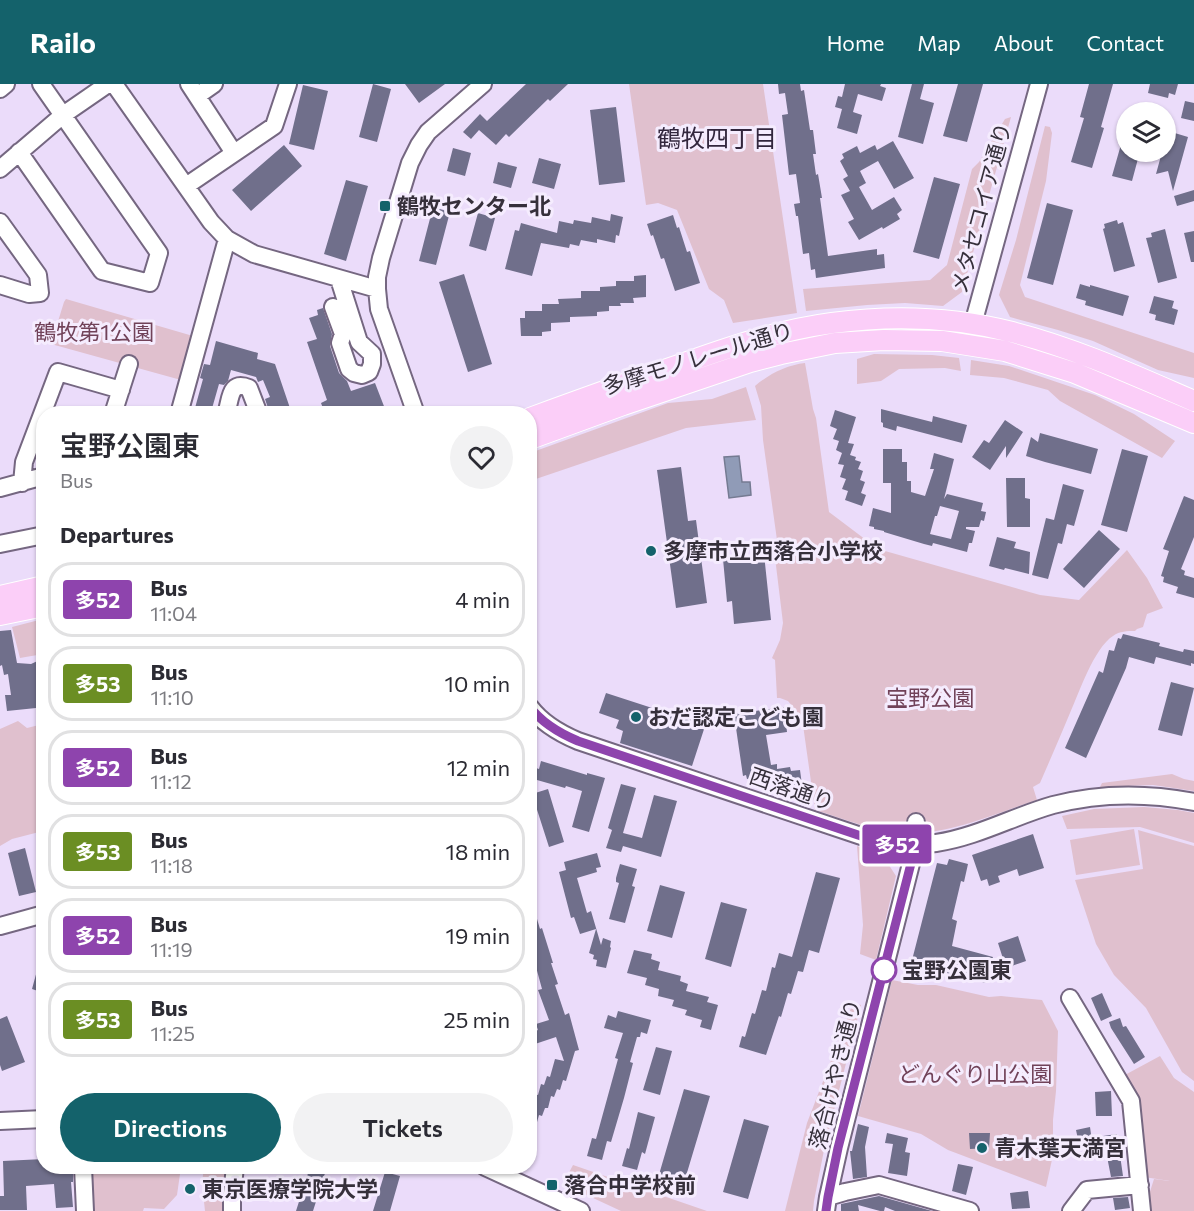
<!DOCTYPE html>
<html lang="en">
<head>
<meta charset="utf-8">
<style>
  body { margin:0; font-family:Commissioner,"Noto Sans JP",sans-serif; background:#f2f2f3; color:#2b2b33; height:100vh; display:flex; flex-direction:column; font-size:22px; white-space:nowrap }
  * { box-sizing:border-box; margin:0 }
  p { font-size:20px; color:#7c7c81 }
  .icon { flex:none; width:33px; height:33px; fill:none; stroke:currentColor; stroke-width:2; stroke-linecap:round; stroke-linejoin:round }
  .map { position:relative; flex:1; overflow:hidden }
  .details { position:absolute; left:36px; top:322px; width:501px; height:768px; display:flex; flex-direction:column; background:#fff; border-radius:24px; box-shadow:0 2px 4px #0004 }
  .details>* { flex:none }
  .badge { padding:0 12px; border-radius:4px; font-size:21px; line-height:39px }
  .fabs { position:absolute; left:1116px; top:18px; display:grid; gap:12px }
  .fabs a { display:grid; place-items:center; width:60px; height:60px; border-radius:50%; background:#fff; box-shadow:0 2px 4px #0004; font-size:30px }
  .map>.badge { position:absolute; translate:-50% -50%; box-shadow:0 0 0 3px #fff }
  h2 { padding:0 24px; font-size:22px; line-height:54px }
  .round { display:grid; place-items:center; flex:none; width:63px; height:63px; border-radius:32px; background:#f2f2f3 }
  .head { display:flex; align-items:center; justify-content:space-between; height:102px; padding:0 24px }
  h1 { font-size:28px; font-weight:600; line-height:45px }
  .cta { display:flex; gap:12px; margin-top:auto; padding:12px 24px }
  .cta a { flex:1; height:69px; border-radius:36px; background:#14626b; color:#fff; font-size:24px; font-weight:600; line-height:69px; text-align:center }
  .cta a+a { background:#f2f2f3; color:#2b2b33 }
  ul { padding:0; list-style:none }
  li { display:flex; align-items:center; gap:18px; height:75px; margin:0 12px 9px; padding:0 12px; border:3px solid #e1e1e2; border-radius:24px }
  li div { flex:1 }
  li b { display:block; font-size:22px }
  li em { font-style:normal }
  li .badge { min-width:66px; font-weight:700; text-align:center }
  header { display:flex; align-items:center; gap:36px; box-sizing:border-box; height:84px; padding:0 30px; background:#14626b; color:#fff }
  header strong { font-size:28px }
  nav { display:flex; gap:33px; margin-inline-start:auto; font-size:21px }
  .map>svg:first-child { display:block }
</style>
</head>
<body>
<header>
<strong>Railo</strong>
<nav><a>Home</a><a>Map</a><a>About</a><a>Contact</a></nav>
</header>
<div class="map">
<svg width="1194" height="1127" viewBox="0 0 1194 1127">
  <rect width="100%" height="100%" fill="#ebdcfa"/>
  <path fill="#e0c0ce" d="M629 0H763L797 229 733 239 724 216 709 205 677 126 658 119 646 121Z
    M1011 33 962 208 943 222 905 219 867 221 806 227 803 205 930 196 947 181 972 85 979 78 1005 35Z
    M1045 42 1050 43 1052 49 1046 97 1020 201 1025 213 1194 269V294L1158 286 1093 257 1058 246 1010 233 999 211 1016 156Z
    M66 215 193 252 181 296 51 260 64 218Z
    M874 270 932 271 959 274 961 287 945 284 899 285 881 297 857 300V275Z
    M971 276 1009 282 1095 311 1134 330 1175 357 1162 374 1060 317 1048 306 1004 294 970 291Z
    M805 279 813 325 816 334 829 428 878 465 1040 511 1079 516 1127 466 1147 494 1163 524 1147 530 1143 543 1137 545 1135 547C1127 547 1120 547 1113 552 1094 564 1079 609 1070 629 1060 653 1050 676 1040 699L1033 703 1037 716C996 729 951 750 908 749 877 749 845 735 815 726L802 634 788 617 780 614H777L775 576 772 574 780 556 783 539 773 457 777 456 763 356 761 322 755 302C769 290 787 281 805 279Z
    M746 303 756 336 686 344 530 397V369L668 319 712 315Z
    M43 535V570L20 574 12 543Z
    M18 637 27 644 43 640V747L12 755 0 762V645Z
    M1172 690 1184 695 1194 697V707L1153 701 1100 703 1102 699Z
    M1144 723 1178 726 1194 729V759L1140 743 1067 745 1062 732 1094 725Z
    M1134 745 1140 781 1076 791 1070 756Z
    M1138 746 1194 762V997L1182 988 1146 924 1114 891 1096 860 1075 796 1143 785Z
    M857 762 883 772 896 792 876 876 860 870 863 841Z
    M892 896 918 901H936L989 913 1001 912 1042 916 1058 947 1056 1007 1053 1036V1071L1046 1103 948 1066 921 1050 858 1032Z
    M853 919 861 921 825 1061 814 1117 813 1127H785L807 1039Z
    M1160 972 1174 994 1194 1008V1127H1148L1147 1117 1154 1095 1170 1097 1144 1093 1123 992Z
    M573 1081 707 1127H621L563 1100Z
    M88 1083H181L177 1111 164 1125 144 1124 143 1127H90Z
    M204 1083H225L223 1127H205L202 1099Z"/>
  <path fill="#909bb7" stroke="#757b92" stroke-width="1.5" d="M739 372 742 398H750L751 411 729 414 724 373Z"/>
  <path fill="#706f8b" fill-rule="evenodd" d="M373 0 391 5 377 58 359 53Z
    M405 0H445L419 19Z
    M526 0H568L550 17 548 15 509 53 506 50 496 61 479 46 471 55 463 48 480 30 487 37Z
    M778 0H800L801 7 804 6 810 46H813L816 70H813L816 91 818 90 822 114H820L828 172 877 165V171L884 170 885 184 816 194 815 185 811 186 809 169 803 170 798 132H796L794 120 800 119 796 90 789 91 782 31 788 30 785 9 779 10Z
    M845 0H881L880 2 886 4 882 17 858 10 853 28 862 31 857 50 837 44 842 25 835 23 838 12 842 13Z
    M912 0H924L920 15 934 19 923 60 898 53Z
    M958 0H983L967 58 943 52Z
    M1089 0H1113L1101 43 1104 44 1092 84 1071 78 1084 34 1080 33Z
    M1150 0H1178L1175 11 1169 9 1168 14 1148 9Z
    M303 1 328 7 314 66 289 60Z
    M1185 17 1194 19V37L1181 34Z
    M616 23 625 98 599 101 590 26Z
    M1168 47 1188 53 1173 107 1168 87 1156 90 1162 68H1166V57Z
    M1124 50 1126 51V68H1134V69L1139 71 1132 97 1112 92Z
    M893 57 914 94 894 105 878 77 860 87 866 99 859 103 872 126 894 113 902 126 897 130 900 135 883 145 882 143 859 156 848 138 854 135 841 111 850 107 843 95 848 92 840 77 844 74 842 70 857 62 860 69 875 61 877 66Z
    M284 61 302 82 251 127 232 106Z
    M453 64 471 69 465 92 447 87Z
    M539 74 561 80 554 105 532 99Z
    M498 78 517 83 511 104 493 99Z
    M934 93 960 100 939 175 913 168Z
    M346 96 368 102 346 177 324 170Z
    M1194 106V117L1177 122 1174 112Z
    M1047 119 1073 126 1053 201 1027 194Z
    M433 123 450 128 436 181 419 177Z
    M478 129 495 134 486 167 469 162Z
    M611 130 623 133 619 152 616 151 615 159 597 155V159L581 156 579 162 570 160 569 164 541 159 532 192 505 185 515 146 519 147 521 139 557 149 559 137 573 140 574 136 591 139 592 133 610 137Z
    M673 131 677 144 679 143 687 168 690 167 700 199 675 207 664 174 661 175 653 151 651 152 647 140Z
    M1117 136 1118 140 1123 138 1135 182 1114 188 1103 145 1105 144 1104 140Z
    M1165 145 1177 194 1158 199 1146 154 1152 153 1151 149Z
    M1194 147V178H1191L1184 149Z
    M464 190 492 280 468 288 439 198Z
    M646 191V213L633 214 634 219H620L621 222H609V227L597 228V232L570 233V238L551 239V247L542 248V252H521L520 234H525V227H542V220H559L558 215 581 214V207H600V203L616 202V197H634V192Z
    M1080 200 1090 203V201L1129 212 1123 232 1085 221 1086 217 1076 214Z
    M1154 212 1174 217 1172 224 1178 226 1174 241 1155 236 1156 231 1149 229Z
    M323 224 332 250 330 262 339 289 347 297 351 307 375 299 387 330H325L321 319 327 316 307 258 317 255 309 234 318 231 317 226Z
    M216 257 258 269 257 275 275 280 292 330H274L272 326 269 327 265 315 270 313 263 296 258 298 256 293 231 286 228 297 224 301 219 300 211 328 195 324 203 295 200 294 204 280 210 281Z
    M881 325 932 338 933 332 967 341 962 359 897 342 896 347 883 343V339L881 338Z
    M835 326 856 333 848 359 854 360 850 371 856 373 855 376 861 378 858 385 863 387 860 396 865 398 861 409 866 411 862 422 845 416 848 407 842 405 846 395 840 393 844 381 838 380 842 369 836 366 839 357 833 355 837 345 830 342Z
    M1005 336 1023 348 1006 374V362L990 386 972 373 984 356 989 359Z
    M1040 349 1098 365 1091 390 1045 378 1026 372 1031 353 1038 358Z
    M883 365H902V378H907V397H911V408L925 412 934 385H930L934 369 954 375 944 415 947 410 983 419 981 427 986 428 984 437 981 436 979 443H966V445L975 447 972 459H969L967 468 933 459 932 462 924 460 884 448V447L874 445V443L869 442 873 424 891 429V399H883ZM940 422 959 427 951 455 930 450 935 432H937Z
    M1122 365 1148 372 1127 448 1101 441Z
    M681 383 688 437 696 436 707 519 676 524 657 386Z
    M1006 394H1025V414L1030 415V443H1007Z
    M1063 400 1084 406 1074 442 1067 440 1062 460 1058 459 1048 495 1032 491 1046 434 1054 436Z
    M1184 412 1194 416V453L1181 485 1185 487 1184 491 1194 494V514L1176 509 1178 503 1163 498 1164 493 1161 492 1169 467 1163 465Z
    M1099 446 1120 465 1084 504 1063 485Z
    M997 453 1016 458 1014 464 1030 468 1029 490 1005 484 1004 486 989 482Z
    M764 470 771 536 734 540 732 517 727 518 723 475Z
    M11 546 17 579 31 580 44 574V619L39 617 36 624 7 627 5 611H11L8 590 4 591 2 581 0 582V547Z
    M1123 550 1160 559 1159 562 1183 568 1184 565 1194 567V580L1191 579V582L1156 573 1154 580 1129 573 1126 584 1086 674 1065 664 1099 587 1103 589 1109 566 1114 567 1118 554 1121 555Z
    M1171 598 1194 604 1182 652 1158 646Z
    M606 609 683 634 685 629 707 636 692 682 620 659 623 647 616 644 619 636 599 629Z
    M784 623 787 648 766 651 771 681 777 680V685L790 683 791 687 800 686 802 701 788 703V699L781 701V699L774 700 773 697H768L767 695 761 696 760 693 747 695 746 691 743 692 736 644 729 645 727 631Z
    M541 677 587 691V689L605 694 589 748 572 743 582 707 566 702 565 704 530 694V682L539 685Z
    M621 700 636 704 623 749 642 754 654 711 677 717 661 773 623 762 621 768 606 764 612 746 608 744Z
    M548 705 564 758 549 763 532 710Z
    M1033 750 1044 784 1019 792 1017 785 998 792 1000 798 989 802 987 795 981 797 972 771Z
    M25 764 36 808 19 812 8 769Z
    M597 769 601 783 596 784 597 788 577 794 587 829 591 827 601 861 603 854 611 857 610 863 611 864 606 884 596 882 597 876 593 875 594 871 589 869 596 845 580 850 574 833 571 834 559 788 566 786 564 778Z
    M949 775 968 780 964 798 961 797 952 835 957 837 952 862 993 873 986 899 911 880 937 779 947 781Z
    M620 780 637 785 632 802 635 803 625 839 609 835 619 799 616 798V794Z
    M816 788 840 794 819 869 809 866 803 888 798 887 791 910 788 909 781 933 779 932 766 971 739 963 742 952 745 953 752 929 755 930 762 906 766 907 772 883 775 884 779 869 792 873Z
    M660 801 685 808 672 854 647 847Z
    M530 818H532L540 845 542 844 553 879H551L558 900 555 901 565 931 569 929 579 966 575 967 566 997 563 996 560 1006 557 1005 554 1013 551 1012 548 1024H545L542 1032 539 1031 532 1056H530V1019H531L534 1010 538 1011 541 1000 544 1001 547 992 550 993 555 975 564 977 556 953 535 960 531 949 538 946 536 940 549 936 538 906 542 905 530 861Z
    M721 818 747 825 731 883 705 875Z
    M1018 852 1026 877 1006 884 998 859Z
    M634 866 652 870 651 875 660 878 658 886 681 892 680 897 688 900 686 907 709 913 707 918 718 921 711 946 700 943 702 936 685 931 687 926 672 922 674 916 658 912 659 905 645 901 647 894 627 889Z
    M41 872H44V909L32 905Z
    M1102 909 1112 932 1101 937 1091 914Z
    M618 927 651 936 647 950 641 948 640 953H637L630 978 633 979 624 1014 611 1058 607 1057 602 1076 587 1072 592 1054 596 1055 618 975 615 974 623 949 604 944 608 931 616 934Z
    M7 932 25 978 2 987 0 981V935Z
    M1120 934 1123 943 1126 942 1145 973 1134 980 1111 944 1109 938Z
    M656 963 672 967 660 1011 643 1006Z
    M684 1005 710 1012 683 1102 658 1094Z
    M1111 1007 1112 1032H1096L1095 1008Z
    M638 1028 655 1033 645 1070 642 1068 637 1086 622 1082 627 1064 629 1065Z
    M744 1035 769 1042 748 1115 723 1108Z
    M858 1040 869 1043 865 1063 867 1093 853 1095 850 1067H852Z
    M1090 1043 1092 1057 1079 1060 1076 1046Z
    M887 1049 908 1054 905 1068 910 1069 907 1092 888 1089 893 1060 885 1059Z
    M969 1049H990L989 1064 970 1065Z
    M1117 1050 1123 1092 1111 1093 1103 1052Z
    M44 1075V1083H73V1098H71L73 1123 56 1124 54 1100 26 1102 27 1126H0V1112H4L3 1077Z
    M958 1080 973 1083 966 1111 952 1107Z
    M310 1083H327L313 1127H296Z
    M385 1088 400 1092 390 1127H373Z
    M1028 1107 1030 1124 1012 1125 1010 1109Z
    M879 1112 932 1127H895L885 1123 884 1127H880L858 1121 859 1127H841V1120Z
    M1128 1113 1130 1124 1115 1126 1113 1114Z"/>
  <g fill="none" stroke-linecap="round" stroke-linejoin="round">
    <defs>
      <path id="minor" d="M114 0 211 138 227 155 254 170 377 205
        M189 0 234 69
        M0 5 6 0
        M197 12 214 0
        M19 68 102 187 150 199 159 169 41 0
        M0 85 63 31 108 0
        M186 102 274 42 288 0
        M0 138 38 191 40 209 29 210 0 201
        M333 223 343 250 340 259 349 285 354 289 362 291 369 288 372 280V270L359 258 339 195
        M970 251 1039 0
        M113 330 129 280
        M179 330 227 155
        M226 330C231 315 229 296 249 304L259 330
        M416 330 379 225 377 205V193L381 174 410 79 419 61 428 48 483 0
        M22 399 24 378 58 288 121 306
        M0 404 44 392
        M0 460 44 451
        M530 623C542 639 559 649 578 657L864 753C887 759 912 762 936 759 977 753 1014 732 1053 721 1099 709 1148 709 1194 718
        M0 842 44 830
        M1070 914 1131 1017 1142 1127
        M0 1037 44 1035
        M83 1083 85 1127
        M485 1083 581 1127
        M828 1113 845 1108 879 1101 970 1127
        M232 1127V1110L235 1083
        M826 1127 828 1113 839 1064 916 760V738
        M1071 1127 1087 1106 1140 1101"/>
      <path id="major" d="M530 334C579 316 629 298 679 281 729 263 779 246 832 239 891 231 954 233 1012 248 1075 264 1134 291 1194 317
        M530 355 623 321 750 278 781 270 835 259 884 256 942 257 1005 267 1075 289 1194 339
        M0 512 44 502
        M0 531 44 522"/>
    </defs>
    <use href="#minor" stroke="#756781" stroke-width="20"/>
    <use href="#major" stroke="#fff" stroke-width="22"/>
    <use href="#minor" stroke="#fff" stroke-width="16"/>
    <use href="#major" stroke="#fbcef8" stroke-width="20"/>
  </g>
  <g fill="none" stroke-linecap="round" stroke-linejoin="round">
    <defs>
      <path id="line" d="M530 623C542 639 559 649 578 657L864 753 898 760H916L838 1064 828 1113 826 1127"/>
    </defs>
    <use href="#line" stroke="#fff" stroke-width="14"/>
    <use href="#line" stroke="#8e44ad" stroke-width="9"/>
  </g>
  <g fill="#14626b" stroke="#f5ecfe" stroke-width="2">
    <rect x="379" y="116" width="12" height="12" rx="3"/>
    <circle cx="651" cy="467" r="6"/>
    <circle cx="636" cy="633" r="6"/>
    <circle cx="982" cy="1064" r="6"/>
    <rect x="546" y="1095" width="12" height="12" rx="3"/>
    <circle cx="190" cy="1105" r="6"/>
  </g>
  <circle fill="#fff" stroke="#8e44ad" stroke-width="3" cx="884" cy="886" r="12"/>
  <g text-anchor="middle" stroke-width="6" stroke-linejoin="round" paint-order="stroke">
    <g font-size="22" font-weight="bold" fill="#36303b" stroke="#f5ecfe" text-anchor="start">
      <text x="397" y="130">鶴牧センター北</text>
      <text x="663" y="475">多摩市立西落合小学校</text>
      <text x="648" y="641">おだ認定こども園</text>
      <text x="994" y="1072">青木葉天満宮</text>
      <text x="564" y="1109">落合中学校前</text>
      <text x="202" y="1113">東京医療学院大学</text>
    </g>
    <g font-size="22" fill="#36303b" stroke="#f5ecfe">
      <text transform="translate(981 124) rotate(-75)" y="8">メタセコイア通り</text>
      <text transform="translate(698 274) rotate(-17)" y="8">多摩モノレール通り</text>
      <text transform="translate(792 705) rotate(19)" y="8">西落通り</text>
      <text transform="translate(835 990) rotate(-76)" y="8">落合けやき通り</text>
    </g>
    <g font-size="22" fill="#714259" stroke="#f5ecfe">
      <text x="94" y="256">鶴牧第1公園</text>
      <text x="930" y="622">宝野公園</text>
      <text x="975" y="998">どんぐり山公園</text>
    </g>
    <g font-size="22" font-weight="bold" fill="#36303b" stroke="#f5ecfe" text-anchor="start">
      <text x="902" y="894">宝野公園東</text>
    </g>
    <g font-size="24" fill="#32263d" stroke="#f5ecfe">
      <text x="717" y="63">鶴牧四丁目</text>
    </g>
  </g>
</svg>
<div class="fabs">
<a><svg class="icon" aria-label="layers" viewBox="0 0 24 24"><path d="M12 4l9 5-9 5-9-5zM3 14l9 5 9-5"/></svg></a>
</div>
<b class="badge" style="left:897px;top:760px;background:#8e44ad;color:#fff">多52</b>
<section class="details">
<div class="head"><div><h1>宝野公園東</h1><p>Bus</p></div><a class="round"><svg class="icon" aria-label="heart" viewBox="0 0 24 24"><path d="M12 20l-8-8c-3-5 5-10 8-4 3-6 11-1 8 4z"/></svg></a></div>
<h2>Departures</h2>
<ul>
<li><span class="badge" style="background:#8e44ad;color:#fff">多52</span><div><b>Bus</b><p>11:04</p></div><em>4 min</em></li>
<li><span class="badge" style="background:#6b8e23;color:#fff">多53</span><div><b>Bus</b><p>11:10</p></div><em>10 min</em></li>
<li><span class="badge" style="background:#8e44ad;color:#fff">多52</span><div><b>Bus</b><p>11:12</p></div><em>12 min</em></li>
<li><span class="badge" style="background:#6b8e23;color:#fff">多53</span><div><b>Bus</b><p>11:18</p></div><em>18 min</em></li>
<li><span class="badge" style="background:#8e44ad;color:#fff">多52</span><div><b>Bus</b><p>11:19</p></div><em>19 min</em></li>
<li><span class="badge" style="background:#6b8e23;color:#fff">多53</span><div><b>Bus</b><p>11:25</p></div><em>25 min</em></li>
</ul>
<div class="cta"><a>Directions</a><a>Tickets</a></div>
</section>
</div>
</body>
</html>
